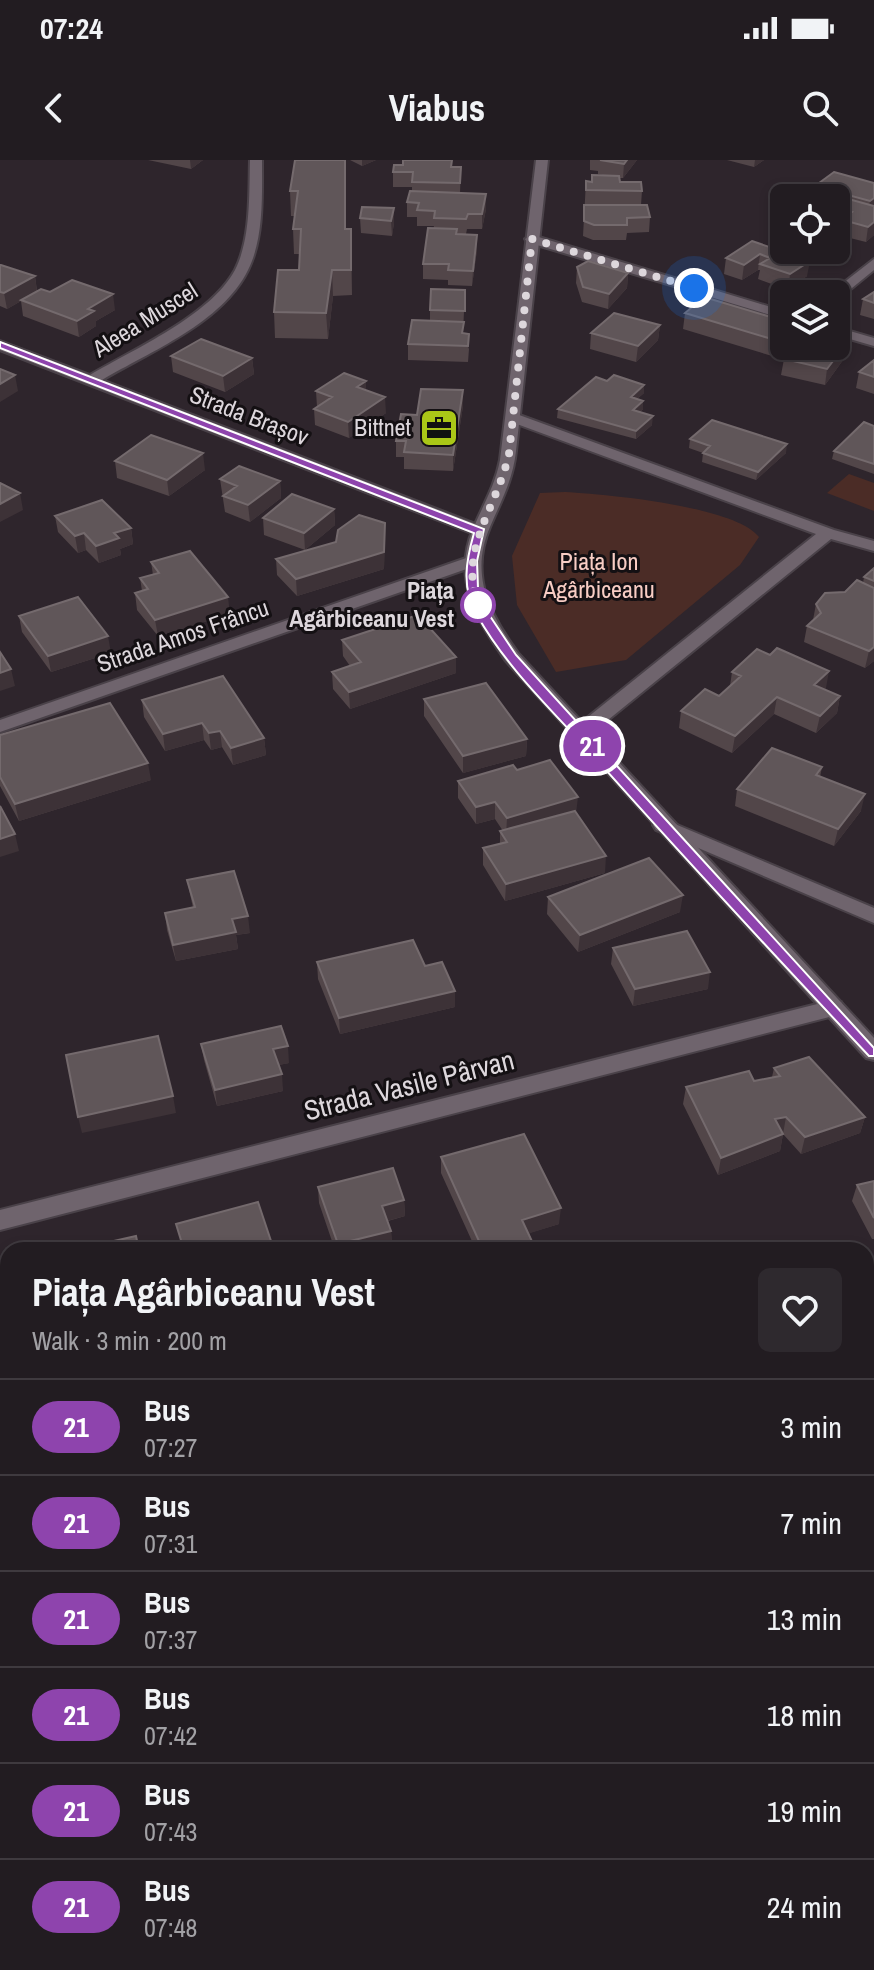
<!DOCTYPE html>
<html lang="en">
<head>
<meta charset="utf-8">
<style>
  body { margin:0; font-family:"Archivo Narrow",sans-serif; background:#2e292e; color:#f1f3f6; height:100vh; display:flex; flex-direction:column; font-size:30px; white-space:nowrap }
  * { box-sizing:border-box; margin:0 }
  p { font-size:26px; color:#a2a1a5 }
  .icon { flex:none; width:44px; height:44px; fill:none; stroke:currentColor; stroke-width:2; stroke-linecap:round; stroke-linejoin:round }
  .map { position:relative; flex:1; overflow:hidden }
  .details { position:absolute; left:0px; top:1082px; width:874px; height:728px; display:flex; flex-direction:column; background:#221c21; border-radius:24px 24px 0 0; box-shadow:0 4px 12px #0003,0 0 0 2px #3f3a3f }
  .details>* { flex:none }
  .badge { padding:0 16px; border-radius:26px; font-size:28px; line-height:52px }
  .fabs { position:absolute; left:770px; top:24px; display:grid; gap:16px }
  .fabs a { display:grid; place-items:center; width:80px; height:80px; border-radius:12px; background:#221c21; box-shadow:0 4px 12px #0003,0 0 0 2px #3f3a3f; font-size:40px }
  .you { position:absolute; width:40px; height:40px; margin:-20px; border:6px solid #fff; border-radius:50%; background:#1a73e8; box-shadow:0 0 0 12px #1a73e833 }
  .map>.badge { position:absolute; translate:-50% -50%; box-shadow:0 0 0 4px #fff }
  .round { display:grid; place-items:center; flex:none; width:84px; height:84px; border-radius:12px; background:#2e292e }
  .overview { display:flex; align-items:center; justify-content:space-between; height:136px; padding:0 32px }
  h1 { font-size:38px; font-weight:700; line-height:60px }
  ul { padding:0; list-style:none }
  li { display:flex; align-items:center; gap:24px; height:96px; padding:0 32px; border-top:2px solid #3f3a3f }
  li div { flex:1 }
  li b { display:block; font-size:30px }
  li em { font-style:normal }
  li .badge { min-width:88px; font-weight:700; text-align:center }
  .status { display:flex; justify-content:space-between; align-items:center; height:56px; padding:0 40px; background:#221c21; direction:ltr }
  .status svg { height:22px; fill:currentColor }
  header { display:flex; justify-content:space-between; align-items:center; height:104px; padding:0 32px; background:#221c21; font-size:36px; font-weight:700 }
  .map>svg:first-child { display:block }
</style>
</head>
<body>
<div class="status"><b>07:24</b><svg viewBox="0 0 49 12"><path d="M0 12V9h3v3zM5 12V6h3v6zM10 12V3h3v9zM15 12V0h3v12zM26 1h20v11H26zM47 4h2v5h-2z"/></svg></div>
<header><svg class="icon" aria-label="back" viewBox="0 0 24 24"><path d="M15 5l-7 7 7 7"/></svg>Viabus<svg class="icon" aria-label="search" viewBox="0 0 24 24"><circle cx="10" cy="10" r="6"/><path d="M15 15l6 6"/></svg></header>
<div class="map">
<svg width="874" height="1810" viewBox="0 0 874 1810">
  <rect width="100%" height="100%" fill="#2e252c"/>
  <path fill="#4b2c26" d="M849 314 874 323V351L827 333Z
    M565 332C605 334 735 346 759 377L740 405 626 500 556 512 517 445 512 396 540 333Z"/>
  <g fill="none" stroke-linecap="round" stroke-linejoin="round">
    <defs>
      <path id="minor" d="M250 0H262C262 35 264 78 248 110 222 163 151 191 102 220L486 368V374H474L0 190V181L90 215C134 189 210 156 235 110 251 78 249 35 250 0Z
        M532 75 784 151V159L527 82 525 79Z
        M874 99V110L841 137 829 134Z
        M836 167 874 178V186L836 175Z
        M511 252 834 370 874 381V391L831 379 587 577H573L571 573 573 569 816 374 506 260V254Z
        M472 396 480 401 478 405 0 572V560Z
        M663 659 874 748V763L656 670 653 665Z
        M833 840 841 842 844 848 841 854 0 1070V1050Z
        M874 1746V1778L866 1781V1749Z
        M746 1802H794L791 1810H743Z"/>
      <path id="secondary" d="M536 0H548L516 291C513 320 501 341 490 367 469 415 490 455 518 493L874 878V900L866 898 506 501C477 460 452 420 473 369 483 345 495 326 500 300Z"/>
    </defs>
    <use href="#minor" stroke="#4a4249" stroke-width="4"/>
    <use href="#secondary" stroke="#4a4249" stroke-width="4"/>
    <use href="#minor" fill="#6f646d" fill-rule="evenodd"/>
    <use href="#secondary" fill="#6f646d" fill-rule="evenodd"/>
  </g>
  <path fill="#524649" d="M148 0H203L191 9Z
    M295 0 346 69H351L352 135 333 136 328 179 275 178 274 152 299 110 300 94H294L293 69 295 56H291L290 31Z
    M350 0H376L362 6Z
    M590 0H637L623 18H619L620 22 642 31 641 45 650 57 649 72 627 73 626 80H593L583 76 586 21 591 22 603 15 598 14V11L590 10Z
    M727 0H764L754 7Z
    M452 7H461L460 33 486 49 482 69H467L466 74 477 75V90L472 126 448 125V120L423 119V104L434 66H417V57H407V42L412 31V27H393V12Z
    M819 23H874V75L866 82 846 77 845 87 823 104 803 98 804 90H836L842 65 836 64V38H817Z
    M394 48V63L392 76 361 73 360 58Z
    M752 81 807 116 788 130 758 119 760 110H758L742 120 724 114 726 98Z
    M0 105 35 116 37 131 115 150 96 161V166L79 177 23 156 21 141 7 149 0 146Z
    M577 107 628 113 627 128 608 149 582 142 576 123Z
    M465 130 463 173 469 189 468 202 408 200V184L430 161V150Z
    M874 132V159L860 155 863 139Z
    M685 153 784 161 772 196 683 169Z
    M660 165 658 180 636 202 590 189 591 173Z
    M849 180 846 196 825 225 781 215 784 199Z
    M171 196 252 198 254 214 225 232 173 212Z
    M874 200V234L856 228 859 212Z
    M607 221 644 225V233L637 239 643 241V249L640 252 652 265 636 279 557 258 558 249Z
    M366 230 386 253 349 278 315 265 314 249 317 247 316 231Z
    M463 230V246L453 311 404 309V297H396V281L417 255Z
    M874 266V314L832 299 834 291Z
    M690 279 786 293 756 320 702 302 703 293 689 288Z
    M115 301 205 310 169 336 117 318Z
    M220 319 280 321 281 338 250 362 225 352Z
    M334 349 335 365 305 390 264 375 263 358Z
    M55 356 131 368 133 384 120 389 121 395 99 403 86 390 78 393 58 372Z
    M385 363 384 409 297 436 277 415 276 399 336 382Z
    M151 402 230 454 158 476 137 450 135 433 142 431 140 418 153 415Z
    M874 408V501L865 508 804 482 807 466 813 460 816 444 845 432 863 423 864 417Z
    M19 456 111 493 51 512 22 472Z
    M342 480 456 497V513L350 549 333 529 332 512 350 506 343 496Z
    M732 512 826 528 824 529 840 536 837 553 816 573 774 554 732 593 679 568 681 551 719 536 730 526Z
    M424 539 527 579 526 596 463 613 424 556Z
    M142 540 264 578 266 595 233 605 222 587 211 590 204 580 165 591 144 557Z
    M0 575 151 620 19 661 0 626Z
    M822 607 820 617 861 651 834 686 735 646 737 629Z
    M517 610 577 653 605 713 505 741 483 705V688L500 684V671H503L495 659 476 664 458 638V621Z
    M187 720 250 773 236 775 238 789 176 801 167 770 165 753 193 748Z
    M548 737 680 752 578 792 547 754Z
    M613 788 708 829 633 846 611 804Z
    M317 802 425 806 455 831V847L340 874 318 819Z
    M201 884 289 903 278 905 283 931 217 946 204 900Z
    M774 908 865 957 860 973 801 994 783 974 780 991 718 1015 683 944 686 927 754 921 772 917Z
    M441 997 559 1064 529 1073 536 1090H476L441 1013Z
    M874 1021V1079H872L852 1041 857 1025Z
    M318 1027 404 1040 405 1056 388 1061 391 1071 392 1087 379 1090H335L319 1043Z
    M874 1515V1611L866 1594V1517Z"/>
  <path fill="#3d3237" d="M190 0H203L191 9Z
    M362 0H376L362 6Z
    M627 0H637L623 18 624 4Z
    M755 0H764L754 7Z
    M486 34V49L482 69V54Z
    M874 38V50L867 56 870 41Z
    M394 48V63L392 76 391 61Z
    M874 62V75L866 82 868 67Z
    M847 72 845 87 823 104 825 90H836V81Z
    M477 75V90L472 126 473 111Z
    M760 94 758 110 742 120 744 105Z
    M810 101 807 116 788 130 790 114Z
    M332 110 333 136 328 179 326 153Z
    M628 113 627 128 608 149 609 134Z
    M35 116 37 132 7 149 4 133Z
    M113 134 115 150 96 161V166L79 177 77 161 88 149Z
    M660 165 658 180 636 202 638 186Z
    M784 172V185L772 196 775 180Z
    M849 180 846 196 825 225 827 209Z
    M252 198 254 214 225 232 223 216Z
    M15 215 18 231 0 242V224Z
    M366 221V237L357 227Z
    M644 225V233L630 245 631 237Z
    M463 230V246L453 311V295Z
    M385 237 386 253 349 278 348 262Z
    M643 241V249L632 258 633 250Z
    M653 256 652 265 636 279V271Z
    M787 284 786 293 756 320 758 312Z
    M203 293 205 310 169 336 167 320Z
    M280 321 281 338 250 362 248 345Z
    M20 333 23 350 0 362V344Z
    M334 349 335 365 305 390 304 373Z
    M385 363 384 409 297 436 296 419Z
    M131 368 133 384 120 389 121 395 99 403 96 386 114 373Z
    M84 373 86 390 78 393 75 376Z
    M228 437 230 454 158 476 155 460Z
    M108 476 111 493 51 512 48 496Z
    M874 487V501L865 508 869 491Z
    M456 497V513L350 549 349 532Z
    M11 509 15 526 0 531V513Z
    M829 511 826 528 811 542 814 525Z
    M840 536 837 553 816 573 820 556Z
    M777 537 774 554 732 593 735 576Z
    M202 563 204 580 165 591 163 574Z
    M220 571 222 587 211 590 209 573Z
    M264 578 266 595 233 605 231 588Z
    M527 579 526 596 463 613V596Z
    M148 603 151 620 19 661 15 644Z
    M865 634 861 651 834 686 838 669Z
    M578 637 576 654 506 675 507 658Z
    M495 642V659L476 664V647Z
    M15 674 19 691 0 697V679Z
    M606 696 605 713 505 741 506 724Z
    M683 735 680 752 578 792 580 775Z
    M248 756 250 773 236 775 238 789 176 801 173 785 232 759Z
    M710 812 708 829 633 846 635 829Z
    M455 831V847L340 874 339 858Z
    M288 886 289 903 275 906 273 889Z
    M282 914 283 931 217 946 215 930Z
    M173 936 176 953 82 973 78 957Z
    M786 957 783 974 775 959Z
    M865 957 860 973 801 994 805 977Z
    M783 974 780 991 718 1015 721 998Z
    M404 1040 405 1056 383 1062 382 1046Z
    M561 1048 559 1064 521 1076 522 1060Z
    M391 1071 392 1087 379 1090H338V1084Z
    M8 1217V1233L0 1236V1219Z
    M2 1701 8 1712V1735Z
    M8 1782V1795L0 1798V1785Z"/>
  <path fill="#605659" stroke="#746a6d" stroke-width="2" d="M295 0H345V69H351V110H332L326 153 274 152 278 110H299L301 69H293L298 31H290Z
    M403 0H452L451 7H461L460 23 412 22 413 12H393L394 5H403Z
    M600 0H627L624 4Z
    M834 12 874 23V38L870 41 833 31 836 28 819 23Z
    M592 15 619 16 620 22H641L642 31 586 30V21L592 22Z
    M410 31 486 34 482 54H468L466 59 434 58 435 51 417 50 419 43 407 42Z
    M841 37 874 46V62L868 67 843 60 852 52 836 48V41Z
    M584 45H647L650 57 627 58V65H594L584 61Z
    M362 47 394 48 391 61 360 58Z
    M428 68 457 69 456 74 477 75 473 111 448 110 449 104H423Z
    M836 69 847 72 836 81Z
    M752 81 810 101 790 114 760 104 770 98 760 94 744 105 726 98Z
    M588 101 628 113 609 134 583 127 577 107Z
    M0 105H1L35 116 4 133 0 132Z
    M72 120 113 134 88 149 94 151 77 161 21 140 41 129 50 132Z
    M431 129 465 130V151L430 150Z
    M874 132V143L863 139Z
    M704 137 784 161V172L775 180 685 153Z
    M614 153 660 165 638 186 591 173Z
    M412 160 464 162 462 173 469 174 468 186 408 184Z
    M836 177 849 180 827 209 784 199 794 186H836Z
    M201 179 252 198 223 216 171 196Z
    M874 200V217L859 212Z
    M0 209 15 215 0 224Z
    M344 213 366 221 357 227 385 237 348 262 314 249 332 237 316 231Z
    M614 215 644 225 631 237 643 241 633 250 653 256 636 271 558 249 596 217 607 221Z
    M421 229 463 230 453 295 404 292 406 281H396L401 254 417 255Z
    M712 260 787 284 758 312 703 293 710 286 690 279Z
    M864 262 874 266V304L834 291Z
    M151 275 203 293 167 320 115 301Z
    M239 306 280 321 248 345 223 336 237 326 220 319Z
    M0 323 20 333 0 344Z
    M292 334 334 349 304 373 263 358Z
    M102 340 131 368 114 373 119 378 96 386 84 373 75 376 55 356Z
    M359 355 385 363 384 392 296 419 276 399 336 382 338 370Z
    M190 391 228 437 155 460 135 433 148 429 140 418 159 413 151 402Z
    M874 408V421L864 417Z
    M857 420 874 428V487L869 491 807 466 821 453 816 444 825 433 845 432Z
    M78 437 108 476 48 496 19 456Z
    M418 455 456 497 349 532 332 512 361 502 342 480Z
    M777 488 829 511 814 525 840 536 820 556 777 537 735 576 681 551 705 529 719 536 741 516 732 512 757 489 770 495Z
    M0 492 11 509 0 513Z
    M223 516 264 578 231 588 220 571 209 573 202 563 163 574 142 540Z
    M486 523 527 579 463 596 424 539Z
    M110 543 148 603 15 644 0 617V575Z
    M772 588 822 607 816 615 865 634 838 669 737 629Z
    M550 600 578 637 507 658 495 642 476 647 458 621 513 605 517 610Z
    M0 646 15 674 0 679Z
    M575 651 606 696 506 724 483 688 507 682 500 671Z
    M649 698 683 735 580 775 548 737Z
    M234 711 248 756 232 759 236 772 173 785 165 753 195 747 187 720Z
    M687 771 710 812 635 829 613 788Z
    M413 780 425 806 442 802 455 831 339 858 317 802Z
    M281 866 288 886 273 889 282 914 215 930 201 884Z
    M158 876 173 936 78 957 66 895Z
    M809 897 865 957 805 977 786 957 775 959 783 974 721 998 686 927 749 911 754 921 780 916 774 908Z
    M524 974 561 1048 522 1060 536 1090H483L441 997Z
    M393 1008 404 1040 382 1046 391 1071 338 1084 318 1027Z
    M874 1021V1058L857 1025Z
    M258 1042 274 1090H184L176 1064Z
    M136 1076 139 1090H74Z
    M3 1113 8 1135V1217L0 1219V1114Z
    M874 1515V1585L866 1568V1517Z
    M2 1701 8 1735V1782L0 1785V1702Z
    M35 1802H75L77 1810H17Z
    M210 1802H336L337 1810H211Z
    M352 1802H437L440 1810H354Z"/>
  <path fill="#8e44ad" stroke="#fff" stroke-width="2" d="M0 182 484 369 477 401 478 428 488 453 516 495 668 662 874 888V896H869C777 798 686 700 597 600 556 554 507 509 477 455 461 428 466 401 474 373L0 188Z"/>
  <g fill="none" stroke-linecap="round" stroke-linejoin="round">
    <path stroke="#ddd7dc" stroke-width="8" stroke-dasharray="0 14.4" d="M478 445C458 389 497 348 509 294L532 79 694 128"/>
  </g>
  <defs>
    <symbol id="office-square" viewBox="-11 -11 22 22"><rect x="-9" y="-9" width="18" height="18" rx="4" fill="#aac717" stroke="#141013"/><path d="M-6-3h4V-5.5h4V-3h4V5H-6ZM-1-4.5V-3h2v-1.5ZM-6 0V1H6V0Z" fill="#111"/></symbol>
  </defs>
  <g fill-rule="evenodd">
    <use href="#office-square" x="417" y="246" width="44" height="44"/>
  </g>
  <circle fill="#fff" stroke="#8e44ad" stroke-width="4" cx="478" cy="445" r="16"/>
  <g text-anchor="middle" stroke-width="6" stroke-linejoin="round" paint-order="stroke">
    <g font-size="24" fill="#ddd7dc" stroke="#141013">
      <text transform="translate(145 160) rotate(-32)" y="8">Aleea Muscel</text>
      <text transform="translate(249 256) rotate(21)" y="8">Strada Brașov</text>
      <text transform="translate(183 476) rotate(-19)" y="8">Strada Amos Frâncu</text>
    </g>
    <g font-size="24" fill="#ddd7dc" stroke="#141013" text-anchor="end">
      <text x="411" y="276">Bittnet</text>
    </g>
    <g font-size="24" fill="#f8cdc4" stroke="#141013">
      <text x="599" y="410">Piața Ion<tspan x="599" dy="28">Agârbiceanu</tspan></text>
    </g>
    <g font-size="24" font-weight="bold" fill="#ddd7dc" stroke="#141013" text-anchor="end">
      <text x="454" y="439">Piața<tspan x="454" dy="28">Agârbiceanu Vest</tspan></text>
    </g>
    <g font-size="28" fill="#ddd7dc" stroke="#141013">
      <text transform="translate(409 925) rotate(-14)" y="10">Strada Vasile Pârvan</text>
    </g>
  </g>
</svg>
<div class="fabs">
<a><svg class="icon" aria-label="locate" viewBox="0 0 24 24"><circle cx="12" cy="12" r="6"/><path d="M12 2v4M12 18v4M2 12h4M18 12h4"/></svg></a>
<a><svg class="icon" aria-label="layers" viewBox="0 0 24 24"><path d="M12 4l9 5-9 5-9-5zM3 14l9 5 9-5"/></svg></a>
</div>
<div class="you" style="left:694px;top:128px"></div>
<b class="badge" style="left:592px;top:586px;background:#8e44ad;color:#fff">21</b>
<section class="details">
<div class="overview"><div><h1>Piața Agârbiceanu Vest</h1><p>Walk · 3 min · 200 m</p></div><a class="round"><svg class="icon" aria-label="heart" viewBox="0 0 24 24"><path d="M12 20l-8-8c-3-5 5-10 8-4 3-6 11-1 8 4z"/></svg></a></div>
<ul>
<li><span class="badge" style="background:#8e44ad;color:#fff">21</span><div><b>Bus</b><p>07:27</p></div><em>3 min</em></li>
<li><span class="badge" style="background:#8e44ad;color:#fff">21</span><div><b>Bus</b><p>07:31</p></div><em>7 min</em></li>
<li><span class="badge" style="background:#8e44ad;color:#fff">21</span><div><b>Bus</b><p>07:37</p></div><em>13 min</em></li>
<li><span class="badge" style="background:#8e44ad;color:#fff">21</span><div><b>Bus</b><p>07:42</p></div><em>18 min</em></li>
<li><span class="badge" style="background:#8e44ad;color:#fff">21</span><div><b>Bus</b><p>07:43</p></div><em>19 min</em></li>
<li><span class="badge" style="background:#8e44ad;color:#fff">21</span><div><b>Bus</b><p>07:48</p></div><em>24 min</em></li>
</ul>
</section>
</div>
</body>
</html>
